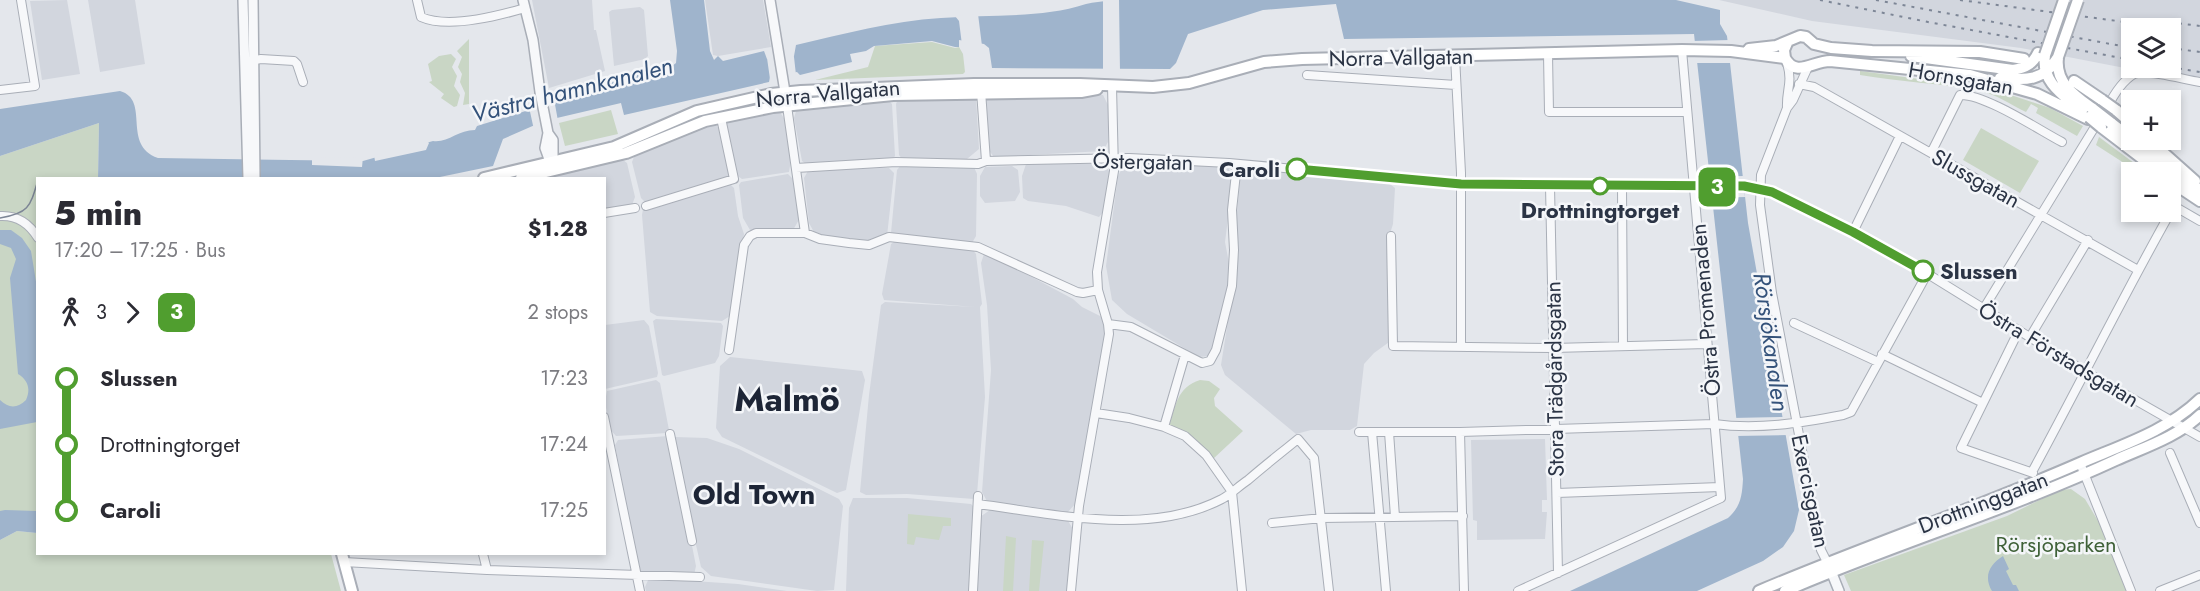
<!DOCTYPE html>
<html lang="en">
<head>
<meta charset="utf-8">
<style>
  body { margin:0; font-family:Jost,sans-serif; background:#f2f2f3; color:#2b2b33; height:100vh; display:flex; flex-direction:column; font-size:22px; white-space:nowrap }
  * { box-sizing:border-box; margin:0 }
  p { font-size:20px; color:#7c7c81 }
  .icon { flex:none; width:33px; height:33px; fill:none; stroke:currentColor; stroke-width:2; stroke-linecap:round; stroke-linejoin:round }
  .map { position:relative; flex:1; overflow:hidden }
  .panel { position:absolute; left:36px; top:177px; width:570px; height:378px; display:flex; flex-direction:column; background:#fff; border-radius:0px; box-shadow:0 3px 9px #0003 }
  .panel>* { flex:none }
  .badge { padding:0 12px; border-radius:9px; font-size:21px; line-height:39px }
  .controls { position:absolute; left:2121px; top:18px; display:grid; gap:12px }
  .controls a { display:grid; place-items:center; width:60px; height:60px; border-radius:0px; background:#fff; box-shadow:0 3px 9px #0003; font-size:30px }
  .map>.badge { position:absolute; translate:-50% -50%; box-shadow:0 0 0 3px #fff }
  .legs { display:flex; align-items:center; gap:9px; height:66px; padding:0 18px; font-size:20px }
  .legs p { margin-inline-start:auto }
  .overview { display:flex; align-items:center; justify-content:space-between; height:102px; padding:0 18px }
  h1 { font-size:33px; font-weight:800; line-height:45px }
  ul { padding:0 18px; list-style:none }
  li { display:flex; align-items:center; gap:21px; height:66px; font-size:22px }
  li i { display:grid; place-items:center; width:9px; height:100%; margin:0 8px; background:currentColor }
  li i::after { content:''; width:15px; height:15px; margin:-8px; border:4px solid; border-radius:50%; background:#fff }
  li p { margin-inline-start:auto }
  li:first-child i { background:linear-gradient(#0000 50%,currentColor 0) }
  li:last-child i { background:linear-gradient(currentColor 50%,#0000 0) }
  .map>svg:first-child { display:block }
</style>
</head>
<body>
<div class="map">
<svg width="2200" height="591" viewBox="0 0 2200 591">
  <rect width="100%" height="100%" fill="#e4e7ec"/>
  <path fill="#d2d6de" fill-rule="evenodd" d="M67 0 80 74 42 80 30 1Z
    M88 0H135L145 64 100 72Z
    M532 0H592L594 30H596L605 71 549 88Z
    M705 0H763L771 47 718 56 713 55Z
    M1719 0H2200V78L2135 70 2021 48 1812 21ZM2132 28H2170V68H2132Z
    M640 7 644 10 648 56 645 59 614 66 609 12 612 10Z
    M1103 95 1108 105V142L1103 151 994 157 987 148 983 104 986 96Z
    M899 97 976 98 979 149 967 159 903 160 899 155 896 104Z
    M886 98 892 104 895 156 892 160 809 166 802 161 794 118 797 108Z
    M780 112 785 120 791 160 789 172 742 179 735 174 725 128 727 120Z
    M712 123 721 129 730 172 729 180 647 204 641 198 632 162 636 152Z
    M619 157 627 163 635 197 632 205 605 210 604 178H555L556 174Z
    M1125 163 1228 167 1233 180 1225 242 1231 274 1217 338 1210 356 1199 357 1127 314 1112 300 1106 266 1118 176Z
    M1026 164H1106L1110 174 1104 211 1099 217 1066 206 1028 201 1023 198 1022 176Z
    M901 165 974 167 977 174 976 236 972 243 895 237 891 233 897 170Z
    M1012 166 1018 170 1020 192 1015 201 985 203 980 196V176L985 167Z
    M889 168 894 173 887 236 867 241 815 234 809 223 804 178 809 169Z
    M1248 170 1386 181 1395 188 1393 224 1389 237 1392 340 1374 353 1364 364 1357 426 1350 430H1311L1296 434 1225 375 1221 365 1239 252 1236 222 1240 180Z
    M788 174 794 180 800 218 793 230H750L743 218 739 185 741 182Z
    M729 183 734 188 738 216 744 234 730 316 722 321 657 316 650 312 642 215 643 209Z
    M897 240 972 249 976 254 982 304 980 307 985 397 977 494 974 499 907 494 866 495 860 492 869 395 881 305 885 302 975 307 884 300 882 294 891 244Z
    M984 254H989L1073 299 1082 307 1102 317 1105 320 1107 337 1076 503 1067 513 988 503 982 492 991 370 987 305 981 263Z
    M656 319 721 323 723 326 719 356 715 363 664 376 662 375 653 321Z
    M644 320 649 326 658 373 657 377 605 389V325Z
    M730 357 862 371 865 380 846 490 837 493 722 437 716 428 720 366Z
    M656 380 660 383 669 430 667 433 616 436 610 429 605 402 607 391Z
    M668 436 671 439 696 566 694 575 643 573 638 569 615 445 618 440Z
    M675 437 707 438 739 449 839 499 843 506 834 590 817 591 711 576 701 567 673 443Z
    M1545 439 1547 500H1542V512H1547L1545 539 1477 540V521L1473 520 1471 440Z
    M853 498H907L971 504 976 509 971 591H846L849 508Z
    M990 510 1067 519 1074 531 1068 591H977L980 517Z
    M649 578 738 584 787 591H646L645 587Z"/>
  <path fill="#c9d6c5" d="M469 39V104L463 105 465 93 460 82 462 74 458 67 462 57 457 51Z
    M932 42 955 48 959 47 963 54 965 72 963 74 815 80 868 67 875 46Z
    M451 54 456 59 452 67 457 76 454 86 460 95 457 106 454 107 441 98 444 94 429 82 432 81 428 64 439 56Z
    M1860 71 1993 89 2050 108 2083 126 2077 136 2036 113 2038 108 2031 104 2026 112C2011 105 1996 94 1979 91 1941 83 1899 82 1860 75Z
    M611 110 618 134 565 146 559 123Z
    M99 123 98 178H38L37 511H0V156Z
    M1981 128 2039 161 2020 193 1963 160Z
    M2099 137 2142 169 2146 172H2138L2096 145Z
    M1200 380 1209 381 1220 389 1214 398 1215 406 1243 431 1213 459 1169 427C1175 407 1177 387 1200 380Z
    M2071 489 2085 499 2101 526 2126 591H1851L1844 575 2007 516 2060 490Z
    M908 514 951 518V526H943L939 540 916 537 914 545 907 544Z
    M17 531 37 533 38 554H331L341 591H0V540Z
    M1006 536 1016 538 1013 591H1003Z
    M1032 540 1044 541 1039 591H1029Z"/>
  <path fill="#9fb4cc" d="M670 0H704L710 51 714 60 718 56 723 61 764 51 767 59 794 56 796 45C844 34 891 21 941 18 989 14 1040 19 1086 4 1094 2 1102 2 1109 0H1676L1720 10V24L1727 36 1748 223 1799 510 1794 531 1783 547 1763 561 1697 591H1570L1728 518C1741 506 1742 496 1743 479L1694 34 1344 39 1336 4 1263 10 1188 34 1176 63 1170 69 992 68 989 48 984 44 959 40V47H955L932 41 874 46 866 51 850 54 852 62 800 75 797 72 770 77 769 82 624 115 621 103 544 121 503 139 493 166 435 178H98L99 123 0 156V109L120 91C151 100 121 145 158 158L363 161 433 141C448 143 458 130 475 130L477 126 603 87 617 80 616 77 672 66 676 63 677 51Z
    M0 230H11L22 238 31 251 38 294 37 422 0 429V400C9 409 18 408 26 400 31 389 28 380 18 374L10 278 16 259 11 248 0 244Z
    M5 510 37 511V533L17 531 0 540V511Z
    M2003 556 2009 569 2006 571 2013 585H2016L2019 591H1992C1983 576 1990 564 2003 556Z"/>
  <path fill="#e4e7ec" d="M1103 0H1119L1120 73H1103Z
    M978 14 982 46 962 45 959 21 955 16Z
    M1730 40V63H1696L1692 41Z
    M793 48 796 75 770 79 766 51 769 56 792 54Z
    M554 99 558 121 534 130 529 107Z
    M427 141 429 143 426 150 375 161 374 155Z
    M312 156 316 158 363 157 362 167 312 165Z
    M1743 176 1745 197 1710 198 1708 177Z
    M1786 415 1788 435 1735 436 1732 418 1783 417Z"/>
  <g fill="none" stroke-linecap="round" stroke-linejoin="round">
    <defs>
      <path id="minor" d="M417 0 421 17C448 29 498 16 525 8
        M1548 54 1549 112H1687
        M1455 56 1461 173V347
        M250 61 261 59 294 61 297 64 303 82
        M1808 67 1793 100 1787 108 1761 175 1760 205 1772 293 1821 550 1827 562
        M1307 75 1456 85
        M1799 84 1814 87 2138 270
        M0 90 35 86 21 0
        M981 91 986 161
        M787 106 805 233
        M1787 108C1786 89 1793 84 1787 63
        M2107 108C2113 96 2122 81 2134 74 2146 68 2185 80 2200 82
        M1931 153 1960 95C1985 94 2039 130 2062 142
        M796 168 896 162 978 164 986 161 1129 158 1229 163 1461 184 1744 186 1772 192 1853 232 1923 271 2086 372 2200 437
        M1550 186 1558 573
        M1622 186 1623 346
        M646 206 734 179 721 118
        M604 213 635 208
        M0 216C17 215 29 223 38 238
        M1853 232 1900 136
        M1391 236 1393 346 1553 348 1707 344
        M1984 308 2099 120
        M1794 323 1878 362
        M1108 324 1131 327 1202 363 1210 361 1216 350 1232 286 1234 250 1232 210 1237 164
        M2019 330 1961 448 2033 473
        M2030 337 2088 240
        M729 350 744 245 750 236 756 233H805L820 239 849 243 869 245 889 237 978 247 1077 292 1083 293 1098 290
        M1882 354 1983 403
        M1096 413 1129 418 1164 427 1185 436 1206 455 1232 492 1242 591
        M604 417 640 591
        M1164 427 1185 355
        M1359 432H1460L1714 424C1758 430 1800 423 1843 415L1851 412 1927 274
        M1372 432 1386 591
        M1389 432 1395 517
        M1460 432 1464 591
        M670 434 692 541
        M2170 453 2200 523
        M2080 463 2131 591
        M2032 472C2080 384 2124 294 2174 206L2200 221
        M1557 493 1720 487
        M978 504C1055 514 1149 537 1222 499 1231 494 1239 486 1248 480 1264 466 1281 453 1298 439L1314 458 1329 591
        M1272 523 1322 518 1463 516
        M483 554 487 570
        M344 562 487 570 700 577
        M973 591 978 496
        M1071 591 1079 506 1109 334 1108 324 1098 290 1097 272 1114 171 1112 86
        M1518 591 1721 498 1682 50
        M2160 591 2200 575"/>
      <path id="tertiary" d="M243 0 248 178
        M253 0 255 178
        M523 0 533 40 540 92 548 133 553 140V155L550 167
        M770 0 786 98
        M548 133 545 148 550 162
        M1829 566 1839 591"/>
      <path id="secondary" d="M1787 43 1784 50 1785 58C1796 78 1813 61 1830 61L1970 75 2037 94 2088 119
        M1749 49 1776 46 1800 36 1806 37 1814 44 1831 48 1872 51 1980 52 2024 59
        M2045 55C2041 82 2063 95 2082 111
        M1911 56 2013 70C2025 68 2033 64 2038 53
        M2058 58C2055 83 2075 96 2093 109
        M2000 78C2026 80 2043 82 2058 57
        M2074 81 2102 100
        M2116 110 2132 124
        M2111 123 2132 139
        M2101 127 2160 172
        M2132 140 2200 190
        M2149 140 2195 181
        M484 178 614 147 697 111 771 94 801 91 974 84H1080L1153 87 1189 83 1264 62 1302 59 1682 50 1731 51 1785 58
        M521 178 626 153 705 121 773 107 893 95 1081 92 1097 89
        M2170 181 2200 201
        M342 554 352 591
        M1759 591C1865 546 1975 509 2080 463 2122 445 2167 431 2200 399
        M1785 591C1894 544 2008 510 2116 460 2145 447 2177 437 2200 415"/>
    </defs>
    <use href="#minor" stroke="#a9aeb7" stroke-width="10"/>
    <use href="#tertiary" stroke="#a9aeb7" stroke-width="12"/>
    <use href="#secondary" stroke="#a9aeb7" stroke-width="14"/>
    <use href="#minor" stroke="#f7f8fa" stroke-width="8"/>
    <use href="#tertiary" stroke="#f7f8fa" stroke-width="9"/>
    <use href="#secondary" stroke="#fff" stroke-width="10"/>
    <path stroke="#7d8696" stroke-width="1.5" d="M0 218C29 213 30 207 38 180"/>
    <path stroke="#7d8696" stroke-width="2" stroke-dasharray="3 6" stroke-linecap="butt" d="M1820 0 1928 22 2132 60
      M1876 0 2132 48
      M1960 0 2170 28
      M2161 21 2200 26
      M2170 48 2200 52
      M2170 67 2200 72"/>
    <defs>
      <path id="secondary-bridge" d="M2045 55 2064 0
        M2058 57 2078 0
        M2102 100 2116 110
        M2093 109 2111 123
        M2089 117 2101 127"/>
    </defs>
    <use href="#secondary-bridge" stroke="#a9aeb7" stroke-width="14" stroke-linecap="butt"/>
    <use href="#secondary-bridge" stroke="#fff" stroke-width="10"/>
  </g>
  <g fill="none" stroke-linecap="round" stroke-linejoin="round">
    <defs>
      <path id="line-1" d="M1297 169 1461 184 1744 186 1772 192 1853 232 1923 271"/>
    </defs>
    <use href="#line-1" stroke="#fff" stroke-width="14"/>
    <use href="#line-1" stroke="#509e2f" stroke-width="9"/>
  </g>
  <g fill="#fff" stroke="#509e2f" stroke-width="3">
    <circle cx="1297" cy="169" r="10"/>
    <circle cx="1600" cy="186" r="8"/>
    <circle cx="1923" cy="271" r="10"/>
  </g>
  <g text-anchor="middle" stroke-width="5" stroke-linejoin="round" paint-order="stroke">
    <g font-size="22" fill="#2b3445" stroke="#f4f6f9">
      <text transform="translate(1401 57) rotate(-1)" y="8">Norra Vallgatan</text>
      <text transform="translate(1961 78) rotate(10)" y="8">Hornsgatan</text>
      <text transform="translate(828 93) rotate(-5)" y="8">Norra Vallgatan</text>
      <text transform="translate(1143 161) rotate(1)" y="8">Östergatan</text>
      <text transform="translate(1976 178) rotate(29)" y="8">Slussgatan</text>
      <text transform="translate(1705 310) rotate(-95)" y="8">Östra Promenaden</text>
      <text transform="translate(2059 354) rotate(31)" y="8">Östra Förstadsgatan</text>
      <text transform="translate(1554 379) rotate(-91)" y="8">Stora Trädgårdsgatan</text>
      <text transform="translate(1811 491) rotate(78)" y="8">Exercisgatan</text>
      <text transform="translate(1983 502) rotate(-21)" y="8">Drottninggatan</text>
    </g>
    <g font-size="22" font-weight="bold" fill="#2b3445" stroke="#f4f6f9" text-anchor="end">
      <text x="1280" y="177">Caroli</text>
      <text x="1600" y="218" text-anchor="middle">Drottningtorget</text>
      <text x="1940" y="279" text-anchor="start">Slussen</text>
    </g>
    <g font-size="22" fill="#3f6138" stroke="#f4f6f9">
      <text x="2056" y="552">Rörsjöparken</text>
    </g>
    <g font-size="24" font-style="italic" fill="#34527a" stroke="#f4f6f9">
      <text transform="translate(572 90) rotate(-14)" y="8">Västra hamnkanalen</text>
      <text transform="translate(1771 342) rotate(82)" y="8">Rörsjökanalen</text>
    </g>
    <g font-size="28" font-weight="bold" fill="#1d2536" stroke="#f4f6f9">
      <text x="754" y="504">Old Town</text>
    </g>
    <g font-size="34" font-weight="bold" fill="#1d2536" stroke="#f4f6f9">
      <text x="787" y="411">Malmö</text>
    </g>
  </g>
</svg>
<div class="controls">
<a><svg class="icon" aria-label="layers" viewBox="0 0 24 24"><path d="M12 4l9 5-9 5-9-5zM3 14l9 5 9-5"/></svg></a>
<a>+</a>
<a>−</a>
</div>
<b class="badge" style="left:1717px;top:187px;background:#509e2f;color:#fff">3</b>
<section class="panel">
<div class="overview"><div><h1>5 min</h1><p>17:20 – 17:25 · Bus</p></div><b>$1.28</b></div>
<div class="legs"><svg class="icon" aria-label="walk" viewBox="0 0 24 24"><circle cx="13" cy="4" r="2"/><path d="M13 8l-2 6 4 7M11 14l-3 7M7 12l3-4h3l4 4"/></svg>3<svg class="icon" aria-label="forward" viewBox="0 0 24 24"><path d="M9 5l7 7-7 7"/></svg><b class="badge" style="background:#509e2f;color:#fff">3</b><p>2 stops</p></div>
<ul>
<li><i style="color:#509e2f"></i><b>Slussen</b><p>17:23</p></li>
<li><i style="color:#509e2f"></i><span>Drottningtorget</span><p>17:24</p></li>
<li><i style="color:#509e2f"></i><b>Caroli</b><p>17:25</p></li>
</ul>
</section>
</div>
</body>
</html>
